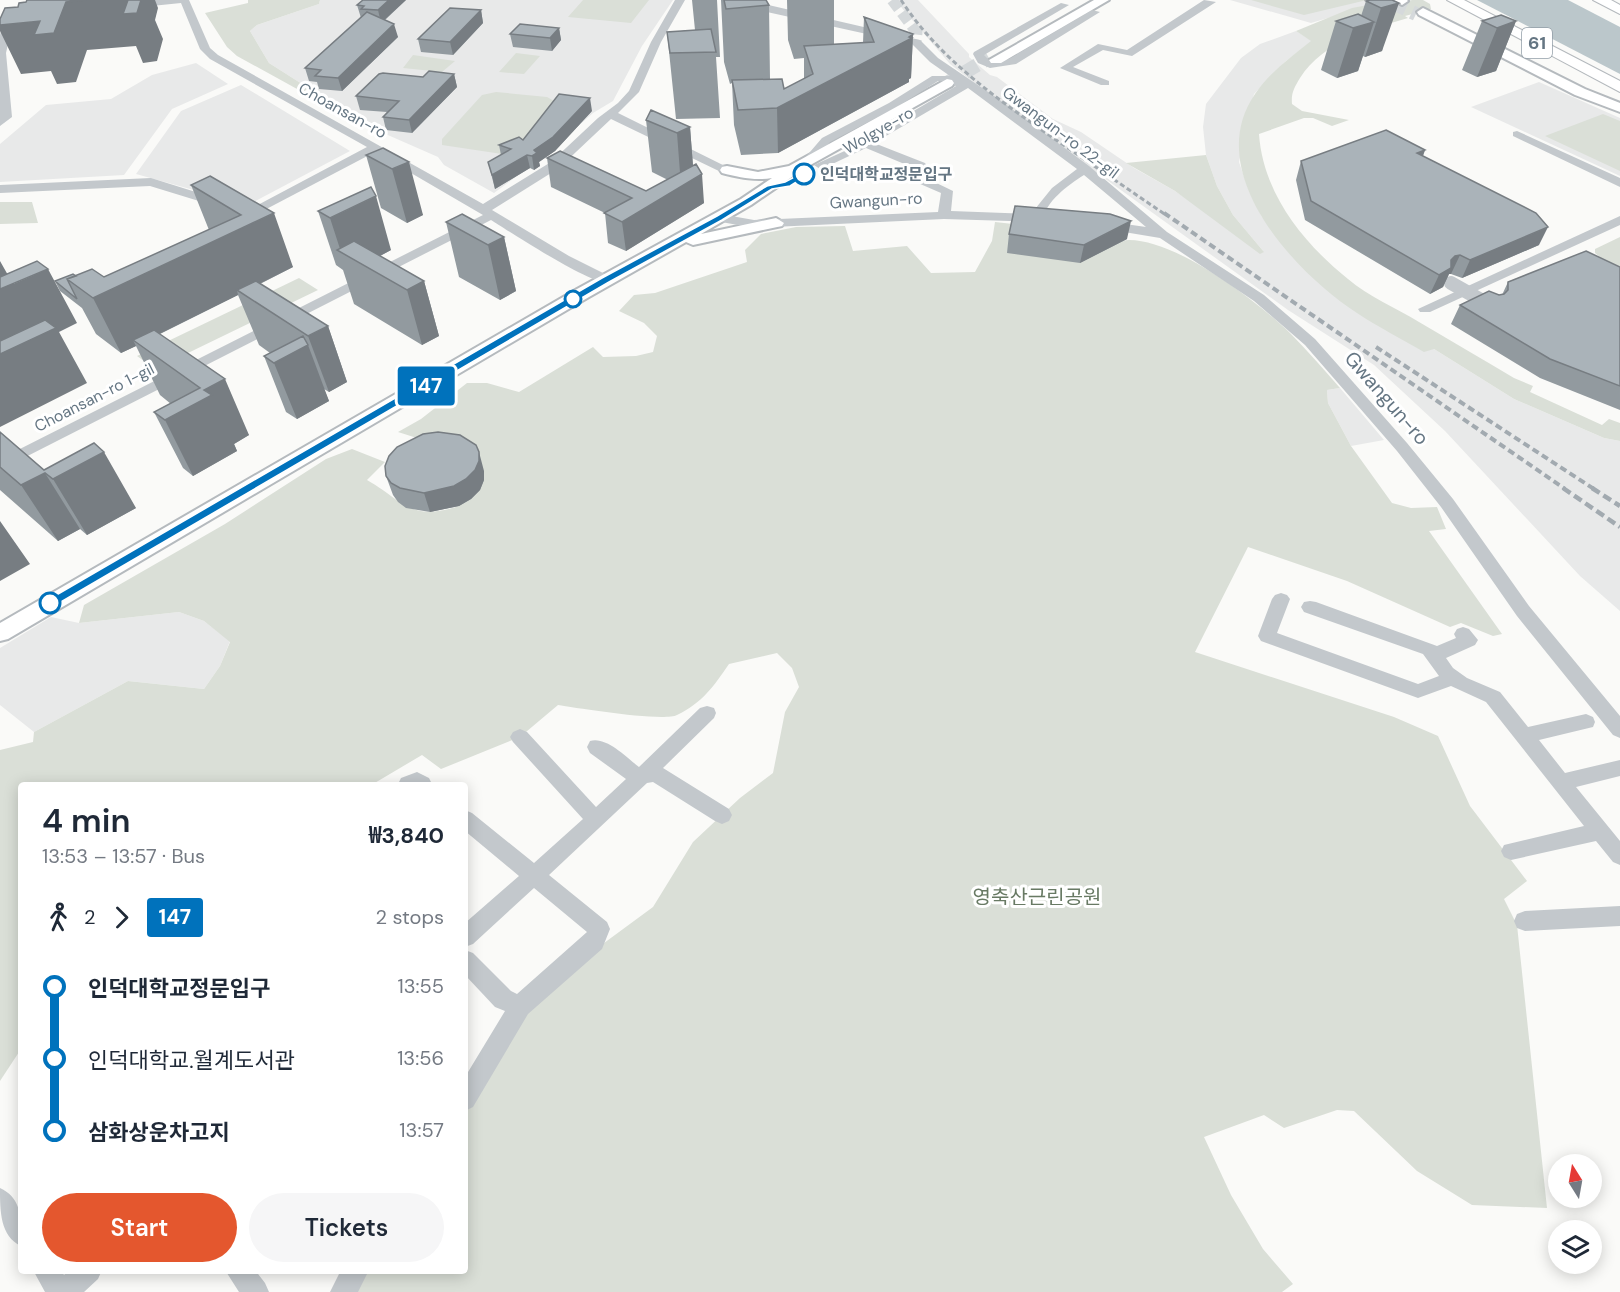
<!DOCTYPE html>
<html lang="en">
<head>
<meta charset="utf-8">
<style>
  body { margin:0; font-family:"DM Sans","Noto Sans KR",sans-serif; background:#f6f6f7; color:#1f2937; height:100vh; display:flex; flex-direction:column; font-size:22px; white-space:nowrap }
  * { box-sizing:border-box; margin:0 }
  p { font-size:20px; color:#747a83 }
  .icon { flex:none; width:33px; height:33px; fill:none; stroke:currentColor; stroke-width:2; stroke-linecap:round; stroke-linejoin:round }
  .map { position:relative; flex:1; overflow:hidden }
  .drawer { position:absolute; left:18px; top:782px; width:450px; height:492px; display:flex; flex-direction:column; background:#fff; border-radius:6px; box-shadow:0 3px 15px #0003 }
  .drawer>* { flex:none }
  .badge { padding:0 12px; border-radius:4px; font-size:21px; line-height:39px }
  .needle { width:39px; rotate:349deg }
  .tools { position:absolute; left:1548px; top:1154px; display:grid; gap:12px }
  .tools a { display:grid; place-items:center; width:54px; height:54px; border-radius:50%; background:#fff; box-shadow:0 3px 15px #0003; font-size:30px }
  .map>.badge { position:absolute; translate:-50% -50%; box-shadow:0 0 0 3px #fff }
  .legs { display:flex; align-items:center; gap:9px; height:66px; padding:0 24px; font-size:20px }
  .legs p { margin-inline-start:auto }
  .head { display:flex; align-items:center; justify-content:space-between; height:102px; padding:0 24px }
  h1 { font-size:33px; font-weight:600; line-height:45px }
  .button { display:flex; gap:12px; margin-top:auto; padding:12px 24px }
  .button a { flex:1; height:69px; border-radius:36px; background:#e4572e; color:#fff; font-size:24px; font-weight:600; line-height:69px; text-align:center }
  .button a+a { background:#f6f6f7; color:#1f2937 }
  ul { padding:0 24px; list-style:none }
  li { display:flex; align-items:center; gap:21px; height:72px; font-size:22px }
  li i { display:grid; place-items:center; width:9px; height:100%; margin:0 8px; background:currentColor }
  li i::after { content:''; width:15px; height:15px; margin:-8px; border:4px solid; border-radius:50%; background:#fff }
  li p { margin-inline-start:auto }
  li:first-child i { background:linear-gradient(#0000 50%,currentColor 0) }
  li:last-child i { background:linear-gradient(currentColor 50%,#0000 0) }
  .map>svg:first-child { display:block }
</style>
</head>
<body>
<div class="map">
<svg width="1620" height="1292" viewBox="0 0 1620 1292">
  <rect width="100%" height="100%" fill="#fafaf8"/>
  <path fill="#e8e9e9" d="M320 0H673L642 46 613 101 593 113 544 156 494 193 444 165 438 157 349 118 317 100 321 96 269 63 250 31 257 25 319 4Z
    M895 0H918L969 54V57L990 75 997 77 1053 119 1081 132 1134 168 1175 191 1264 252 1233 215 1217 186 1206 155 1203 127 1206 104 1241 58 1260 44 1296 31 1312 41 1286 61 1254 94 1239 162 1249 191 1262 217 1434 349 1514 399 1604 438 1620 441V611L1580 576 1445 431 1374 365 1288 310 1008 109 950 64Z
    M1230 0H1373L1379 3 1311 23Z
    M196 63 228 84 172 109 124 175 0 182V144L46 105 111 99 152 75Z
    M1539 82 1620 118V176L1471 107Z
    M241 85 350 151 248 205 136 174 181 111Z
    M1340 388 1384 440 1351 446 1328 403 1327 390Z
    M179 612 204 621 230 641 220 666 204 689 128 681 34 732 0 705V648L51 617 79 623Z"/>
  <path fill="#dadfd7" d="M248 0H320L319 4 257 25 250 31 269 63 321 96 317 100 237 56 227 47 205 13 248 3Z
    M583 0H649L631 23 568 17Z
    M1251 0H1367L1304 15Z
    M1412 0H1423L1430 4 1431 9 1405 16 1408 18C1368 30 1324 41 1300 78 1294 88 1291 93 1292 104L1302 111 1349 120 1332 126 1313 118H1304L1259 134C1263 193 1303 243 1348 279 1368 296 1396 308 1419 322 1450 340 1482 359 1514 378L1533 386 1530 392 1602 425 1609 419 1620 423V441L1604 438 1514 399 1434 349 1424 352C1402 339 1378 327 1357 313 1295 273 1201 172 1255 94 1269 73 1291 57 1311 41L1296 31 1352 8 1379 3 1386 6Z
    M516 53 540 56 524 74 499 72Z
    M413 55 455 61 442 72 403 68Z
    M496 92 547 97 556 102 521 146 502 154 442 145V139L482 95Z
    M1603 114 1620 121V171L1545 136Z
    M1206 155 1217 186 1233 215 1264 252 1260 254 1175 191 1126 163Z
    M0 202H32L38 223 0 224Z
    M995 222 1013 224 1091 257C1101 252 1117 240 1128 240 1176 239 1257 301 1290 333 1308 351 1324 370 1340 388L1327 390 1328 403 1351 446 1392 503 1411 508 1437 507 1446 529 1429 531 1502 634 1493 636 1461 623 1450 627 1347 581 1248 547 1195 652 1394 717 1438 736 1470 806 1527 881 1504 899 1517 925 1547 1208 1472 1205 1417 1171 1354 1111 1337 1110 1284 1128 1264 1115 1204 1137 1231 1195 1263 1249 1293 1284 1282 1292H353L367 1271 465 1270V1113L527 1010 600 946 653 907 693 842 740 798 773 773 785 712 799 687 792 668 777 653 729 664C714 686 702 703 677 715 663 722 577 708 558 705L520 737 441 769 422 755 373 784H21V1049L0 1081V750L33 742 34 732 128 681 204 689 220 666 230 642 204 621 179 612 79 623 84 605 225 524 326 459 352 449 385 462 367 480C405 502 410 522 459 506L420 439 398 432 421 419 467 383H487L519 392 593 347 603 357 636 356 653 352 657 336 644 323 619 311 634 295 655 293 747 262 745 250 761 234 796 227 845 226 853 251 907 246 931 273 975 272 992 241Z
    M1620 237V274L1595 253V249Z
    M299 278 318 290 155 369 137 356Z"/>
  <path fill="#bbc7cb" d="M1477 0H1568L1620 27V74Z"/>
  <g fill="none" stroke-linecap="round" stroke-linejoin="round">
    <path stroke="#d5d9db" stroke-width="11" stroke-dasharray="11 5" stroke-linecap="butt" d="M892 0 917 33 916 42"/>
    <path stroke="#d5d9db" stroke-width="14" stroke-dasharray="14 7" stroke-linecap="butt" d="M1393 3 1416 14
      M947 83 989 58"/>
    <defs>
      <path id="major" d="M1094 0H1109L1001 63H991L989 60Z
        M1394 0H1407L1408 1 1402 5Z
        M1423 8 1585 89 1620 103V112L1575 95 1419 15 1417 12Z
        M947 79 952 80 954 83 952 86 805 168 751 205 701 234 776 218 784 223 782 226 693 245 686 242 589 297 8 639 0 641V623L577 289 741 199 772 178C754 181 739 177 722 173L720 170 722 167 727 166 758 172 789 166Z"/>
      <path id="highway" d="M1447 0H1464L1620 81V92Z
        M1593 0H1611L1620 5V14Z"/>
    </defs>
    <use href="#major" stroke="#b5babe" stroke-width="4"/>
    <use href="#highway" stroke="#b4b9bd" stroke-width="2"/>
    <path fill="#c3c8cc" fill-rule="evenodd" d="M154 0H189L210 48 218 55 483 204 551 162 598 118 618 103 629 91 651 42 675 0H685L661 42 639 92 618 113 733 170 731 173H723L611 119 559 168 492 210 569 256 611 277 613 280 611 283C594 287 510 232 491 220L0 470V459L483 215 375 152 251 217 150 186 0 193V185L151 178 250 209 367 147 210 59 200 49 181 3 132 8 127 5 132 2Z
      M731 0H747L920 40 938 58 997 98 1089 166 1167 232 1264 295 1315 339 1407 443 1453 499 1529 606 1620 716V738L1613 735 1517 616 1441 507 1397 451 1305 345 1254 301 1160 238 1100 228 1098 225 1104 221 1146 227 1084 175C1067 186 1046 201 1042 221L1038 222 944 219 754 228 716 221 714 218 716 215 720 214 754 220 938 212 941 193 911 180 909 177 914 168 866 148 824 168 820 169 814 165 849 149 956 86 950 82 938 81 897 107 830 142 812 163H804V159L822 138 889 103 932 76H950L930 62 912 44 767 12ZM968 88 1077 169 1052 188 1031 214 951 211 953 191 922 176 927 166 925 163 874 143Z
      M1204 0 1216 2 1132 56 1103 50 1073 67 1109 81V85H1101L1060 68 1098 44 1127 50Z
      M1061 3 1069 5 984 55 991 62 1009 59 1092 10 1100 12 1016 64 990 68 978 63 973 54 974 52Z
      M9 14 14 17 6 53 12 117 0 126V35L4 17Z
      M1517 131 1620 178V187L1513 136V132Z
      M1620 216V225L1430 312H1420L1418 309Z
      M1281 593 1287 595 1290 599 1277 633 1418 684 1439 676 1423 654 1304 612 1301 607 1304 602 1310 601 1316 602 1437 646 1456 638 1454 634 1457 629 1463 627 1469 629 1478 640 1475 645 1446 658 1453 668 1467 678 1500 692 1528 727 1586 714 1593 717 1595 722 1593 727 1539 740 1565 773 1620 760V776L1576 787 1620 841V865L1613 862 1596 841 1511 860 1504 857 1501 851 1504 845 1584 826 1486 702 1451 686 1418 698 1261 641 1258 636 1272 599 1275 595Z
      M707 706 714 708 716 713 714 718 663 768 729 809 732 815 729 821 722 824 715 821 653 782 647 783 549 875 607 922 610 929 602 949 528 1014 473 1107 465 1111V1077L505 1011 495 1007 465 975V950L473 953 511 991 517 994 587 932 534 888 473 944 465 947V923L519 876 465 831V810L472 813 534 863 583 819 513 742 510 737 513 732 520 729 527 732 596 807 626 779 590 753 587 747 590 741C606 736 626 757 639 767L700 708Z
      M417 772 429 778 432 784H398L401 778Z
      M1620 906V926L1525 931 1517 928 1514 921 1517 914 1525 911Z
      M0 1188C24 1199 21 1223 21 1246 0 1236 0 1211 0 1188Z
      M33 1270H61L64 1275 69 1270H102L98 1279 84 1292H45Z
      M225 1270H255L265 1283 269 1292H239Z
      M341 1270H369L358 1292H330Z"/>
    <use href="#major" fill="#fff" fill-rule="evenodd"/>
    <use href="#highway" fill="#fff" fill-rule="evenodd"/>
    <path stroke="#a2aab0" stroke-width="3" stroke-dasharray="5 3" stroke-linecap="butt" d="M901 0C940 60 999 100 1056 140 1093 165 1129 190 1166 215"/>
    <path stroke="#a2aab0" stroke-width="4" stroke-dasharray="7 4" stroke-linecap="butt" d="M1164 213 1565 489
      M1376 347 1594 489"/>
    <path stroke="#a2aab0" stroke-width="4.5" stroke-dasharray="9 4.5" stroke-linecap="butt" d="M1563 488 1620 527
      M1592 488 1620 506"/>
    <path stroke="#c3c8cc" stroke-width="14" d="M1451 283 1490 305"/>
  </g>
  <path fill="#929a9f" d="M406 0 385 20 398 37 342 91 319 89 317 82 309 81 305 68 361 18 357 5Z
    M692 0H717L720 57H716L720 118 676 119 667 32 695 30Z
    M721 0H766L769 5 770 79 784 89 804 79V58L794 59 788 40 787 0H834V44L863 43 864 17 913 34 911 78 909 79V82L778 153 741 155 734 125 732 83 730 84 724 62Z
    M1392 0 1382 51 1365 57 1363 56 1358 71 1337 78 1321 70 1336 21 1361 16 1366 1Z
    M481 10 483 23 453 55 421 52 418 39Z
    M1482 21H1516L1496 71 1477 77 1462 70Z
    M559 28 561 40 552 51 513 47 510 34Z
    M454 74 457 87 412 133 386 130 383 117 387 112 360 110 356 96 423 77Z
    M592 111 555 151 539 162 540 166 534 170 530 168 495 189 488 162 501 155 499 145 523 140Z
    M646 120 690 127 693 166 704 203 626 251 608 243 605 213 551 187 547 158 646 191 668 180 652 172Z
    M383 148 423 215 407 223 381 208 366 155Z
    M1425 150 1423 156 1539 245 1462 278 1451 274H1449L1443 287 1430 294 1305 220 1296 180 1301 161Z
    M210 176 293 267 260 284 328 326 347 382 329 392 324 389 329 401 297 419 286 412 264 356 270 353 259 345 238 295 160 334 249 435 234 444 237 451 193 476 183 468 154 412 171 404 160 395 136 346 121 353 96 334 82 308 60 291 55 281 76 276 104 277 209 230 191 185Z
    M318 211 391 250 380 256 424 281 439 336 422 345 354 304 343 270 336 265Z
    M446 222 504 237 516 291 500 300 459 277Z
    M1009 234 1127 239 1080 263 1007 253Z
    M1620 267V410L1540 378 1451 324 1460 305 1502 295 1508 282Z
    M0 432 44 470 136 508 87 535 80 529 58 541 0 490Z
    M484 471V480L480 490 471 499 459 506 430 512 406 508 398 502 393 495 386 476Z"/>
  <path fill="#777d82" d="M62 0H155L158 8 155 20 163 39 157 61 143 63 136 46 87 50 76 82 57 84 51 71 21 74 0 31V25L40 21Z
    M389 0H406L381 23 378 10Z
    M1399 3 1382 51 1365 57 1381 8Z
    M481 10 483 23 453 55 450 42Z
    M1516 21 1496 71 1477 77 1497 28Z
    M1374 22 1358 71 1337 78 1353 28Z
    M394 24 398 37 342 91 338 78Z
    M559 28 561 40 552 51 550 38Z
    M913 34 911 78 909 79V82L778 153 777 108Z
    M454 74 457 87 412 133 409 120Z
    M590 98 592 111 555 151 539 162 540 166 534 170 532 156 534 150Z
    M690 127 694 179 702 174 704 203 626 251 622 222 681 186 677 133Z
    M1425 150 1418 168 1417 153Z
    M527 155 530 168 495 189 492 175Z
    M409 162 423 215 407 223 392 169Z
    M376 196 391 250 363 265 341 252 330 218Z
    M274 213 293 267 241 293 237 290 238 295 139 344 133 340 136 346 121 353 93 298Z
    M1131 221 1127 239 1080 263 1084 245Z
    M1548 227 1539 245 1462 278 1470 260Z
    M504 237 516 291 500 300 488 245Z
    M1460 255 1451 274H1449L1443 287 1430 294 1439 275 1455 256Z
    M0 261 13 284 48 269 77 323 59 332 87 383 0 427Z
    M424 281 439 336 422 345 407 290Z
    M328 326 347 382 329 392 308 336Z
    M308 345 329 401 297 419 274 363Z
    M225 379 249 435 234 444 237 451 193 476 165 420 204 390Z
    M104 452 136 508 87 535 53 479Z
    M479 452 484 471V480L480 490 471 499 459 506 430 512 424 493Z
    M45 473 80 529 58 541 21 485Z
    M0 521 30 564 0 581Z"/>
  <path fill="#aab3b9" stroke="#777d82" stroke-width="1.5" d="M27 0H86L66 2 54 33 34 35 40 21 0 25V19L5 8 18 7 19 3 26 2Z
    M128 0H141L137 13 123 14Z
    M363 0H389L378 10 361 9 364 6 357 5Z
    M724 0H766L769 5 726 9Z
    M1370 0H1392L1399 3 1381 8 1366 1Z
    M450 8 481 10 450 42 418 39Z
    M367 12 394 24 338 78 315 76 321 70 305 68Z
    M1358 14 1374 22 1353 28 1336 21Z
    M1501 15 1516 21 1497 28 1482 21Z
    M864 17 913 34 909 37 912 38 777 108 738 110 732 80 782 79 784 89 813 74 804 46 874 42Z
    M520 24 559 28 550 38 510 34Z
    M711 29 716 52 670 53 667 32Z
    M429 71 454 74 409 120 383 117 399 101 356 96 379 74 383 73 423 77Z
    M559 94 590 98 553 137 534 150 537 153 532 156 527 155 492 175 488 162 511 149 499 145 519 137 523 140Z
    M651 110 690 127 677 133 646 120Z
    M1386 130 1425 150 1417 153 1536 213 1548 227 1470 260 1460 255 1455 256 1451 260V268L1439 275 1311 201 1301 161Z
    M383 148 409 162 392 169 366 155Z
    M560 151 646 191 696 164 702 174 622 222 604 213 632 198 547 158Z
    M210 176 274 213 93 298 67 279 92 269 104 277 241 215 191 185Z
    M371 187 376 196 330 218 318 211Z
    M1015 206 1110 214 1131 221 1084 245 1009 234Z
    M462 214 504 237 488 245 446 222Z
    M354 241 424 281 407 290 337 250Z
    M1586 251 1620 267V386L1550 359 1460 305 1489 291 1499 295 1504 294 1508 290V282Z
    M37 261 48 269 0 289V277Z
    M73 274 76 276 67 279 77 299 55 281Z
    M256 281 328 326 308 336 237 290Z
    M45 320 56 328 0 354V341Z
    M154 330 225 379 204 390 212 395 165 420 154 412 200 388 133 340Z
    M303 336 308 345 274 363 264 356Z
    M0 432 44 470 94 443 104 452 53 479 45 473 21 485 0 467Z
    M438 432 460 435 476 445 479 452V461L475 470 466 479 454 486 424 493 400 488 391 483 386 476 385 466 389 456 397 447 423 434Z"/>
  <path fill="#0072bc" stroke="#fff" stroke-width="1.5" d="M804 172 806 173V176L790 186 772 189 722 220 609 282 54 606H46V601L602 278 717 216 767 186 785 182Z"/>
  <g fill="#fff" stroke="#0072bc" stroke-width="3">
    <circle cx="804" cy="174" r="10"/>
    <circle cx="573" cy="299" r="8"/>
    <circle cx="50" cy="603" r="10"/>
  </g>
  <g text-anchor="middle" stroke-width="6" stroke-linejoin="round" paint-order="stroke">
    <g font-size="16" fill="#657683" stroke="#fff">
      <text transform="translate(343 110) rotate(29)" y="6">Choansan-ro</text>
      <text transform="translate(878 130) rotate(-30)" y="6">Wolgye-ro</text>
      <text transform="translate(1061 132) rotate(37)" y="6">Gwangun-ro 22-gil</text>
      <text transform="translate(876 200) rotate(-3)" y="6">Gwangun-ro</text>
      <text transform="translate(94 397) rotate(-27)" y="6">Choansan-ro 1-gil</text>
    </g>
    <g font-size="16" font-weight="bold" fill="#657683" stroke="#fff" text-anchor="start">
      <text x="820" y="180">인덕대학교정문입구</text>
    </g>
    <rect fill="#fff" stroke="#939fa8" stroke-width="1.5" x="1522" y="28" width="30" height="30" rx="4.5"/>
    <g font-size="18" font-weight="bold" fill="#657683">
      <text x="1537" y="49">61</text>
    </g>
    <g font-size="20" fill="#657683" stroke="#fff">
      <text transform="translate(1387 398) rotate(49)" y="7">Gwangun-ro</text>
    </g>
    <g font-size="20" fill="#687a64" stroke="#fff">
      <text x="1037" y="904">영축산근린공원</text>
    </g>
  </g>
</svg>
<div class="tools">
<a><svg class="needle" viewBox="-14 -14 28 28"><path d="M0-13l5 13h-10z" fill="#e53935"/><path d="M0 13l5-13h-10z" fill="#747a83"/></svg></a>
<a><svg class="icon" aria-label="layers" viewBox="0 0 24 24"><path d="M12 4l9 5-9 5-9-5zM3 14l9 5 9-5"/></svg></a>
</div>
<b class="badge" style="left:426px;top:386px;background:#0072bc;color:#fff">147</b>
<section class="drawer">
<div class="head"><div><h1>4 min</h1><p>13:53 – 13:57 · Bus</p></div><b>₩3,840</b></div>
<div class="legs"><svg class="icon" aria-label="walk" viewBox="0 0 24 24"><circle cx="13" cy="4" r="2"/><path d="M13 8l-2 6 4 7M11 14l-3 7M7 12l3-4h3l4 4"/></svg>2<svg class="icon" aria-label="forward" viewBox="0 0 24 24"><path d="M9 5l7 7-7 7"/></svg><b class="badge" style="background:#0072bc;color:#fff">147</b><p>2 stops</p></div>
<ul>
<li><i style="color:#0072bc"></i><b>인덕대학교정문입구</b><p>13:55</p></li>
<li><i style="color:#0072bc"></i><span>인덕대학교.월계도서관</span><p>13:56</p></li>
<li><i style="color:#0072bc"></i><b>삼화상운차고지</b><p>13:57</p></li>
</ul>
<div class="button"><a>Start</a><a>Tickets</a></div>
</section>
</div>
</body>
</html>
